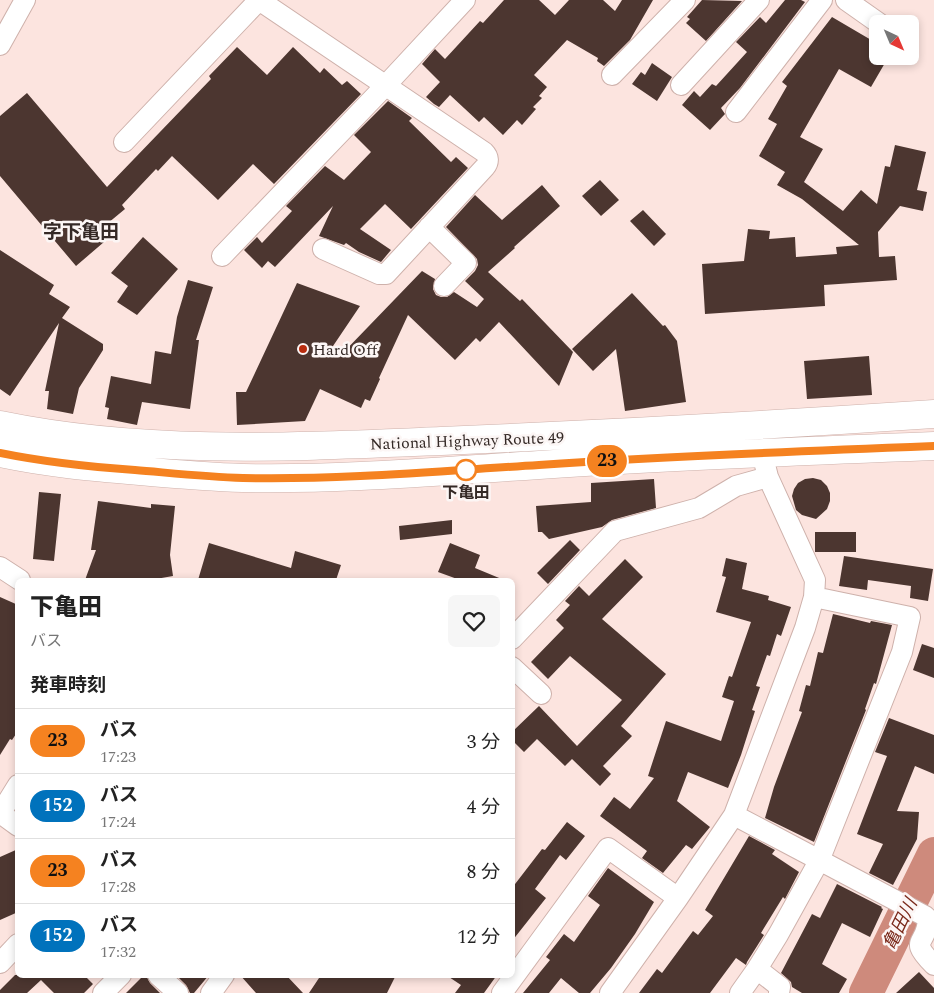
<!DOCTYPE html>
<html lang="ja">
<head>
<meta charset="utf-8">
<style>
  body { margin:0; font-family:Spectral,"Noto Sans JP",serif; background:#f6f6f6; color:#222; height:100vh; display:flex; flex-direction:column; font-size:19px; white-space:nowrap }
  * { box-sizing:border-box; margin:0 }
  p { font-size:16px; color:#767676 }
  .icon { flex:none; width:28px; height:28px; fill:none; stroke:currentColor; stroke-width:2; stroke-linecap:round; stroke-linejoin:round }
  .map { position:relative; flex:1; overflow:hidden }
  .drawer { position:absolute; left:15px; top:578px; width:500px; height:400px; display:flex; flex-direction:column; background:#fff; border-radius:8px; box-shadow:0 2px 8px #0003 }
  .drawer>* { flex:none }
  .badge { padding:0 10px; border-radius:16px; font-size:18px; line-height:32px }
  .needle { width:32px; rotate:136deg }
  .fabs { position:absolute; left:869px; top:15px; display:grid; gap:10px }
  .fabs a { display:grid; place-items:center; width:50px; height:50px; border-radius:8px; background:#fff; box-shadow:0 2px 8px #0003; font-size:25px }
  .map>.badge { position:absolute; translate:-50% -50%; box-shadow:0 0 0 2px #fff }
  h2 { padding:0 15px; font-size:19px; line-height:45px }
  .round { display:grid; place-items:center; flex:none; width:52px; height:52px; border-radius:8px; background:#f6f6f6 }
  .summary { display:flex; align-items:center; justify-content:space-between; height:85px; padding:0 15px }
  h1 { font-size:24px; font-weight:800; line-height:38px }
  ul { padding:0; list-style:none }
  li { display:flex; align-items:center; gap:15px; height:65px; padding:0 15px; border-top:1px solid #e0e0e0 }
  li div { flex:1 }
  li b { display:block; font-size:19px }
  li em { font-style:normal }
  li .badge { min-width:55px; font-weight:700; text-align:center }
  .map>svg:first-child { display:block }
</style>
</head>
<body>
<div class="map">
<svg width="934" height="993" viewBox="0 0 934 993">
  <rect width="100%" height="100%" fill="#fce4df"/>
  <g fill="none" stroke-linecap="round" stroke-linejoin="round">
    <path stroke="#ce8a7c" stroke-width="34" d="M866 993 934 854"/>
  </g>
  <path fill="#4c3630" d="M504 0H539L555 15 569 0H603L615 11 622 0H653L630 40 604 66 597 61 598 58 567 40 534 75 547 87 539 96 542 98 533 107 536 109 522 125 517 120 503 135 484 117 479 122 450 95 439 107 434 104 426 97 440 82 422 64 435 49 445 59 480 21 483 23Z
    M702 0 742 1 706 41 686 23 690 19 687 17Z
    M785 0H801L805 2 740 88 721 108 725 114 710 130 682 105 694 91 700 97 712 84 716 86 747 52 736 42 760 17 766 23Z
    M832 17 878 44V56H889L871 87 839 69 800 137 823 149 804 182 843 211 861 190 877 204 885 166 890 167 895 145 926 152 917 190 927 192 923 211 900 206 878 232 879 257 895 256 897 280 824 285 825 306 705 314 702 264 744 261 748 229 770 231 769 239 795 237 796 257 837 254 836 247 859 245 802 199 777 185 785 172 759 156 777 124 768 119 787 86 782 82Z
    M237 47 267 75 293 47 320 73 324 68 342 85 347 81 361 94 274 184 253 164 218 200 172 156 158 171 156 169 122 205 125 209 96 233 104 242 76 266 0 176V116L27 93 107 187 211 79 209 76Z
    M652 63 672 77 657 101 632 84 641 72 645 75Z
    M388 101 412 118 409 121 451 162 456 157 468 168 411 229 385 204 360 229 391 250 381 262 359 252 346 243 344 245 319 236 333 206 275 267 268 261 262 268 244 250 257 237 262 243 292 211 286 206 325 166 344 180 371 152 354 135Z
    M600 180 619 200 601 216 582 196Z
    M542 185 560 206 514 247 515 248 488 272 520 301 522 299 573 352 559 386 499 322 480 342 476 338 455 360 408 315 379 378 380 379 370 401 365 399 361 408 320 389 305 421 237 425 236 392H246L297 283 360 306 331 349 340 356 422 271 435 279 433 289 436 295 441 297H447L454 292 477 307 484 299 465 281 475 271 478 265 477 259 446 227 475 195 502 220Z
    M643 210 666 234 654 246 630 221Z
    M143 237 178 269 137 315 117 302 128 286 111 273Z
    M0 250 54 285 49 294 70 307 62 318 103 344V350L79 388 73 414 47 409 49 391H45L59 323 10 396 0 389Z
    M188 280 213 287 196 340H199L190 409 142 402 137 425 107 419 109 408 105 407 111 376 151 384 155 351 171 354 177 317Z
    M632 293 663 326 665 325 677 341 686 402 625 411 616 349 593 371 572 349Z
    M869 356 872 395 807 399 804 361Z
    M813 478 821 480 827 486 830 493V501L827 509 816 519 802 515 796 510 792 496 794 489 798 483 805 479Z
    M654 479 656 508 612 520 602 527 549 539 542 532H538L536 506 591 502V483Z
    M39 492 61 494 54 561 33 559Z
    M98 501 151 508V504L175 506 170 555 173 576 150 580H85L96 550H91Z
    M452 520V534L400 540 399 526Z
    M815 532H856V552H815Z
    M570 540 580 550 548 584 537 573Z
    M209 543 291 568 295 551 341 565 336 580H198Z
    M450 543 480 555 475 568 504 580H460L438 572Z
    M844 556 933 569 928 601 910 598 911 586 868 580 867 590 839 586Z
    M726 558 747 563 742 589 769 596 768 600 791 607 781 636 777 634 770 656 767 655 756 686 760 687 752 710 755 711 741 755 728 788 688 772 677 801 710 827 692 849 686 845 663 873 642 858 647 851 600 816 614 797 630 809 654 778 648 776 666 721 721 741 734 701 722 697 729 676 732 677 751 622 716 612 726 577 722 576Z
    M625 559 643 577 602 619 666 674 621 726 632 736 603 766 611 774 600 786 572 759 565 766 537 739 524 752 512 740V732L539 706 577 746 622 700 570 656 548 679 531 662 564 628 556 620 570 605 565 601 579 586 589 596Z
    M0 597 18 605V731L12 740 10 739 0 755Z
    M833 614 870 623 871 621 892 625 876 684 874 683 865 709 866 710 814 842 765 818 774 787 802 712 799 711 806 685 810 686 818 652 823 653Z
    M922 644 934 648V678L913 670Z
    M889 718 934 735V774L915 766 897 811 919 812 917 839 893 885 869 873 883 844 857 834 887 756 875 752Z
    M567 822 585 836 566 860 560 855 535 889 546 898 512 941V888L542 849 545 850Z
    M749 836 775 850 772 854 799 872 785 899 783 897 761 933 764 935 747 962 746 965 736 958 710 993H639L657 969 662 973 693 931 698 935 713 916 705 910Z
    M18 849V912L0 920V857Z
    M608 868 654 902 635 934 611 968 590 993H579L561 978 549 993H523L550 960 546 957 564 934 574 942 600 905 588 896Z
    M837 884 882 907 881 908 883 909 870 937 842 923 822 964 847 979 839 993H802L792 987 791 982 781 973 812 914 820 918Z
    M919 972 934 988V993H896Z
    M15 975H84L93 984 84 993H54L41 980 27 993H0V990Z
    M144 975H146L150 983 160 993H126Z
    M176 975H209L194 993H190L186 985Z
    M240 975H286L303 993H256Z
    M321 975H396L387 993H309Z
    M446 975H497L484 993H455L461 985Z"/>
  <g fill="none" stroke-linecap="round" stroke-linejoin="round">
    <defs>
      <path id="minor" d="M259 0 484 152C489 157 489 162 485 167L386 274H379L323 249
        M846 0 880 24
        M0 45 25 0
        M612 75 685 0
        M681 85 759 0
        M736 112 822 0
        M124 142 259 0
        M429 227 466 263 444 286
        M222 256 386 85 465 0
        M0 567 20 580
        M512 639 615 531 699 508 736 486 768 477
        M512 667 541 694
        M0 813 18 826
        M0 814 18 785
        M734 815 925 916 928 919C927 946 907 938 934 965
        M0 963 18 944
        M757 969 780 987 779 993
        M158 975 178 993
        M103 993 121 975
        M211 993 224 975
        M502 993 608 848 678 898
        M610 993 678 898 734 815 805 628 814 597 815 580 768 477 762 453
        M740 993 757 969 778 935 819 861 902 652 910 617 814 597"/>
      <path id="highway" d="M0 425C145 455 294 447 441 441 605 434 770 425 934 414
        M0 453C46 463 93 467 140 471 174 474 209 477 243 478 342 480 441 471 539 465 671 456 802 451 934 446"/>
    </defs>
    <use href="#minor" stroke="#ceb1ab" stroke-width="22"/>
    <use href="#highway" stroke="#ceb1ab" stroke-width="29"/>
    <use href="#minor" stroke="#fff" stroke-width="20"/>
    <use href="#highway" stroke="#fff" stroke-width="28"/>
  </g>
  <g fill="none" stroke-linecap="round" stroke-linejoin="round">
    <defs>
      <path id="line" d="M0 453C44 462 90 467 135 470 171 473 207 477 243 478 342 480 441 471 539 465 671 456 802 451 934 446"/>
    </defs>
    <use href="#line" stroke="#fff" stroke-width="11"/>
    <use href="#line" stroke="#f58220" stroke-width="8"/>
  </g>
  <circle fill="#b82c0e" stroke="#fcf6f5" stroke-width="2" cx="303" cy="349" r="5"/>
  <circle fill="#fff" stroke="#f58220" stroke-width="2.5" cx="466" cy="470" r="10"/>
  <g text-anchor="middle" stroke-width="5" stroke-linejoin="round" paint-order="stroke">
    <g font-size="16" fill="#342926" stroke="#fcf6f5" text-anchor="start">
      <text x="313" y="355">Hard Off</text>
    </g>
    <g font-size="16" fill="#342926" stroke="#fcf6f5">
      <text transform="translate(467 440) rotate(-2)" y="6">National Highway Route 49</text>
    </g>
    <g font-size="16" font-weight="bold" fill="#342926" stroke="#fcf6f5">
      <text x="466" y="498">下亀田</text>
    </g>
    <g font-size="18" font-style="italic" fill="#7b2a1b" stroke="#fcf6f5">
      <text transform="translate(900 924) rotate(-64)" y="6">亀田川</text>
    </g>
    <g font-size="19" font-weight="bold" fill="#342926" stroke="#fcf6f5">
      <text x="81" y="238">字下亀田</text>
    </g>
  </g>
</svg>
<div class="fabs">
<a><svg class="needle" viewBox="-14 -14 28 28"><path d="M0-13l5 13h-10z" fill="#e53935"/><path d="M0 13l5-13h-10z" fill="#767676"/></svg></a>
</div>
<b class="badge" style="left:607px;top:461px;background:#f58220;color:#111">23</b>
<section class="drawer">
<div class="summary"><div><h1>下亀田</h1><p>バス</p></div><a class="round"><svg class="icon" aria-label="heart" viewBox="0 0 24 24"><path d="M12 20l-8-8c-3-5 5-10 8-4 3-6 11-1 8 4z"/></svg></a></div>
<h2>発車時刻</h2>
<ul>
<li><span class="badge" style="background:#f58220;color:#111">23</span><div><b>バス</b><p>17:23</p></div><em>3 分</em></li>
<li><span class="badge" style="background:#0072bc;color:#fff">152</span><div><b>バス</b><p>17:24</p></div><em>4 分</em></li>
<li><span class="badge" style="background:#f58220;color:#111">23</span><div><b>バス</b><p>17:28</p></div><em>8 分</em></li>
<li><span class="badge" style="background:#0072bc;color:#fff">152</span><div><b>バス</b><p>17:32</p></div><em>12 分</em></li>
</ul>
</section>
</div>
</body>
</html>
